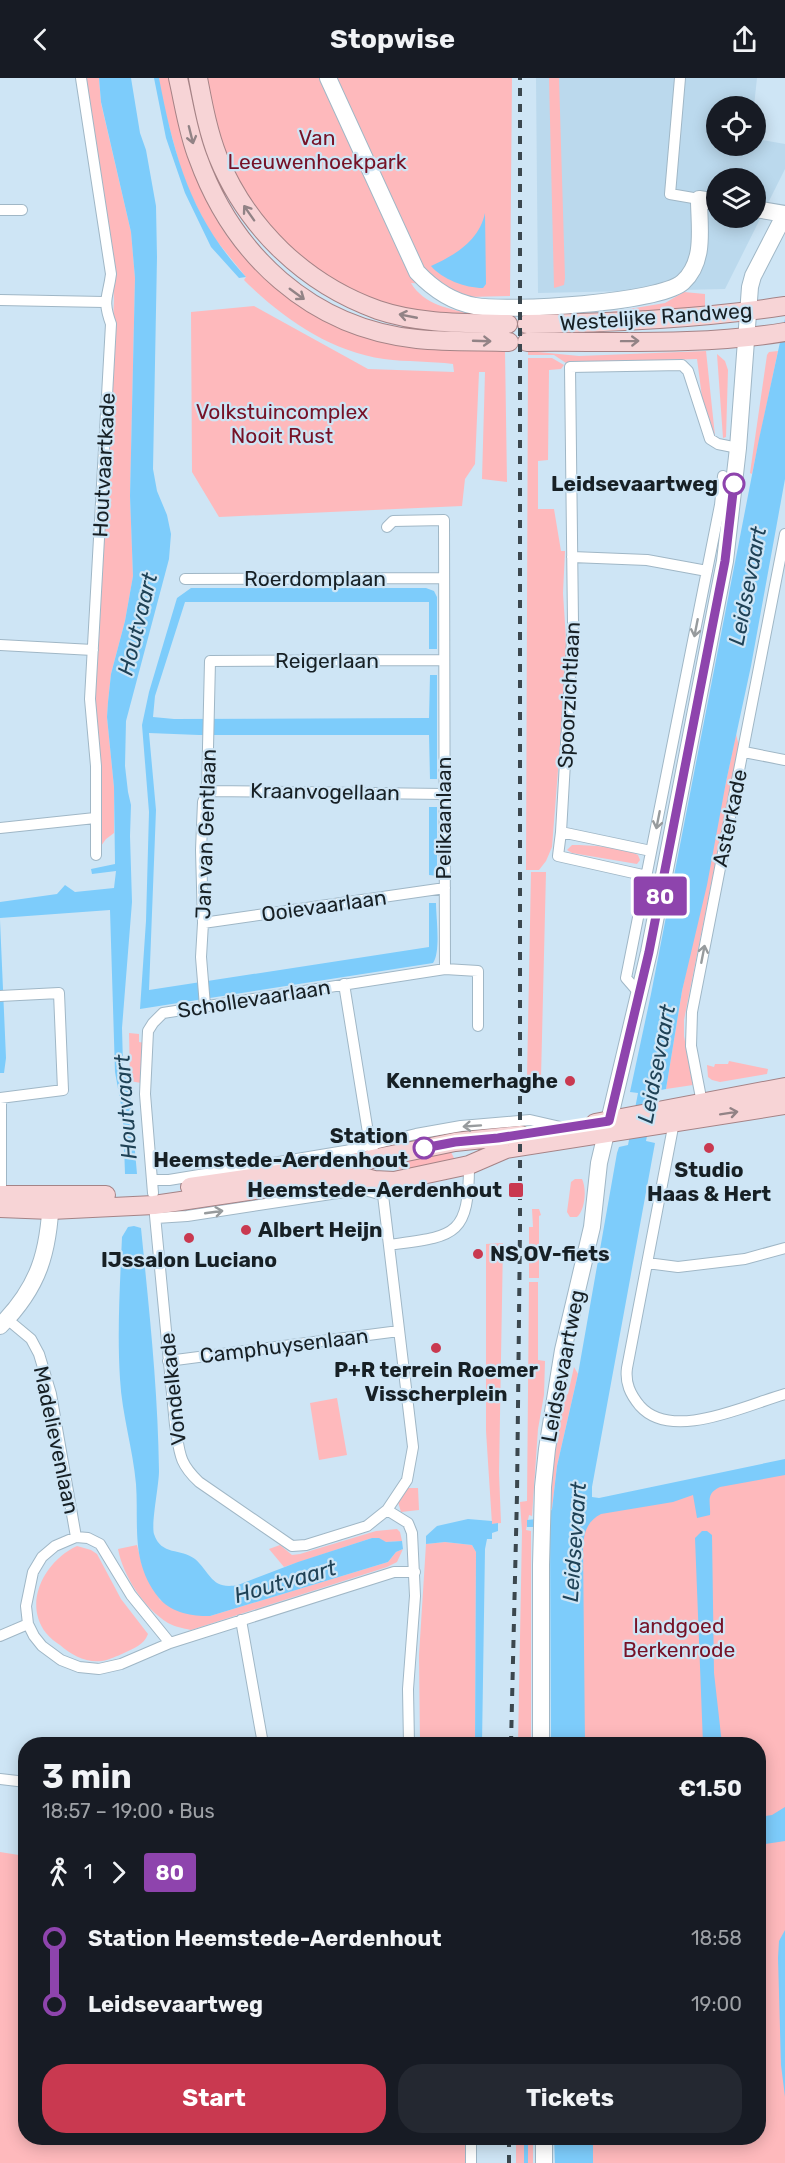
<!DOCTYPE html>
<html lang="en">
<head>
<meta charset="utf-8">
<style>
  body { margin:0; font-family:Rubik,sans-serif; background:#242831; color:#f1f3f6; height:100vh; display:flex; flex-direction:column; font-size:22px; white-space:nowrap }
  * { box-sizing:border-box; margin:0 }
  p { font-size:20px; color:#9ea1a6 }
  .icon { flex:none; width:33px; height:33px; fill:none; stroke:currentColor; stroke-width:2; stroke-linecap:round; stroke-linejoin:round }
  .map { position:relative; flex:1; overflow:hidden }
  .drawer { position:absolute; left:18px; top:1659px; width:748px; height:408px; display:flex; flex-direction:column; background:#171b24; border-radius:24px; box-shadow:0 3px 15px #0003 }
  .drawer>* { flex:none }
  .badge { padding:0 12px; border-radius:4px; font-size:21px; line-height:39px }
  .fabs { position:absolute; left:706px; top:18px; display:grid; gap:12px }
  .fabs a { display:grid; place-items:center; width:60px; height:60px; border-radius:50%; background:#171b24; box-shadow:0 3px 15px #0003; font-size:30px }
  .map>.badge { position:absolute; translate:-50% -50%; box-shadow:0 0 0 3px #fff }
  .legs { display:flex; align-items:center; gap:9px; height:66px; padding:0 24px; font-size:20px }
  .legs p { margin-inline-start:auto }
  .head { display:flex; align-items:center; justify-content:space-between; height:102px; padding:0 24px }
  h1 { font-size:33px; font-weight:700; line-height:45px }
  .action { display:flex; gap:12px; margin-top:auto; padding:12px 24px }
  .action a { flex:1; height:69px; border-radius:24px; background:#c93950; color:#fff; font-size:24px; font-weight:700; line-height:69px; text-align:center }
  .action a+a { background:#242831; color:#f1f3f6 }
  ul { padding:0 24px; list-style:none }
  li { display:flex; align-items:center; gap:21px; height:66px; font-size:22px }
  li i { display:grid; place-items:center; width:9px; height:100%; margin:0 8px; background:currentColor }
  li i::after { content:''; width:15px; height:15px; margin:-8px; border:4px solid; border-radius:50%; background:#171b24 }
  li p { margin-inline-start:auto }
  li:first-child i { background:linear-gradient(#0000 50%,currentColor 0) }
  li:last-child i { background:linear-gradient(currentColor 50%,#0000 0) }
  header { display:flex; justify-content:space-between; align-items:center; height:78px; padding:0 24px; background:#171b24; font-size:27px; font-weight:700 }
  .map>svg:first-child { display:block }
</style>
</head>
<body>
<header><svg class="icon" aria-label="back" viewBox="0 0 24 24"><path d="M15 5l-7 7 7 7"/></svg>Stopwise<svg class="icon" aria-label="share" viewBox="0 0 24 24"><path d="M12 15V3M7 8l5-5 5 5M5 13v7h14v-7"/></svg></header>
<div class="map">
<svg width="785" height="2085" viewBox="0 0 785 2085">
  <rect width="100%" height="100%" fill="#cee5f5"/>
  <path fill="#bbd9ed" fill-rule="evenodd" d="M536 0H757L754 28H717V68H756V61L785 66V91L725 211 538 215ZM717 100H756V140H717Z"/>
  <path fill="#feb9bc" d="M82 0H99L101 25 131 154 135 200 130 418 133 498 125 543 111 596 108 624 107 639 114 709V755L106 761 101 768V689L97 659 95 613 99 565 114 222 112 187Z
    M156 0H170C179 41 188 85 206 122 241 196 312 248 391 266 425 273 470 271 505 273L507 404 482 401 485 294H479L475 386 465 401 462 428 219 439 192 394 191 234 254 228 368 291 454 294 453 286C431 283 407 284 384 281 331 273 287 243 249 207L244 202 246 199 211 156 191 117 181 92Z
    M200 0H512L510 218 467 219 428 206 411 205C424 227 450 231 473 236L422 234 402 230 356 216 292 177 232 102Z
    M549 0H559L565 200 564 207 554 210Z
    M684 214 705 216V231L599 236 665 225Z
    M528 273 579 278 706 273 715 358 702 319 697 281 566 285 554 277H528Z
    M778 273 752 396 750 395 767 277 769 274Z
    M717 276 725 283 728 292 726 359 723 360Z
    M528 280H552L564 287 561 291 549 292 548 382 538 383V431H554L561 473H565L563 515 567 577 552 769 546 783 539 792H526Z
    M736 656 740 672 736 680 684 942V958L693 1007 666 1011 682 913Z
    M572 767C590 767 622 769 638 777L640 782 637 786 572 775 567 772Z
    M531 794H546L541 1000H527Z
    M129 955 139 956V964L145 965 141 1005 130 1003Z
    M729 983 768 991 767 996 720 1004 712 1002 708 999 707 987 714 989 715 986H728Z
    M451 1074 455 1082 409 1092 394 1090 392 1085 414 1078Z
    M575 1101H582C587 1111 585 1132 577 1139H570L567 1134 571 1104Z
    M532 1131H539L541 1137 539 1138V1200H529V1149H533Z
    M503 1165 499 1395 501 1445 492 1446 486 1353V1166Z
    M529 1204H538V1282L545 1283 544 1317 538 1351 532 1438 529 1437 526 1452 531 1453V1666H518L522 1453 520 1424 527 1423Z
    M574 1289 578 1296 557 1388 552 1431 549 1429 559 1323 568 1316Z
    M337 1320 347 1377 319 1382 310 1325Z
    M785 1391V2085H578L581 2060H759V1666H572L576 1432Z
    M408 1410H418L419 1432 401 1434 398 1424Z
    M397 1451 400 1454 402 1463 386 1464 372 1460 284 1489 269 1471 280 1467 292 1477 300 1476 376 1453Z
    M445 1464 472 1467 476 1474 475 1666H420L419 1577 426 1466Z
    M137 1467 142 1487 160 1522 210 1538 388 1484 396 1474 403 1471 397 1484 387 1489 191 1552C183 1550 175 1549 168 1545 144 1530 123 1498 118 1471Z
    M77 1468 91 1472 97 1476 121 1521 148 1556C144 1567 134 1570 124 1575 117 1578 109 1582 102 1583 86 1585 71 1577 60 1567 55 1564 50 1560 46 1555 22 1524 46 1482 77 1468Z
    M0 1774 25 1778 26 2060H467V2085H0Z
    M516 2060H533V2085H516Z"/>
  <path fill="#7dccfb" d="M99 0H131L140 55 146 72 156 128 157 179 153 391 157 413 167 437 171 456 169 481 126 643 125 688 128 714 131 727 130 758 132 824 122 950 123 987 130 1017 137 1096H125L123 1038 115 994 110 832 0 840V824L57 816 65 807 75 814 114 810 116 793 92 796 91 791 115 786 114 709 107 639 108 624 111 596 125 543 133 498 130 418 135 200 131 154 101 24Z
    M154 0H159C174 78 191 140 246 199L239 200 211 169 185 115 166 60Z
    M485 135 486 206 483 210C465 210 442 201 431 188 455 177 479 163 485 135Z
    M785 241V401L751 588 726 704 707 807 682 913 666 1011 656 1013 646 1063 655 1065 592 1409V1419L599 1420 785 1381V1397L720 1409C705 1416 711 1424 710 1437L697 1440 693 1417 673 1424 601 1436C587 1443 584 1455 583 1468L585 1666H551L550 1452 546 1449H527V1442L547 1440 552 1431 557 1388 578 1296 617 1075 619 1069 628 1067 638 1015 630 1014 651 916 759 361Z
    M191 510H426L434 513 437 519V571H429V524H185L155 618 153 639 174 641 429 640 430 597H437V701H430L429 657H199L149 655 156 732 149 912 429 869V825H436C436 839 441 874 433 885L140 931 146 843 149 734 142 647 149 614 177 520Z
    M429 729H437V798L429 797Z
    M0 842 6 980 4 995H0Z
    M134 1148 141 1150C149 1231 158 1311 159 1393 159 1407 151 1446 154 1456 161 1478 181 1470 195 1481 211 1495 211 1512 238 1507L298 1484 372 1460H379L386 1464 402 1463 403 1471 396 1474 388 1484 210 1538C193 1539 170 1534 159 1520 130 1484 139 1447 136 1406 133 1371 122 1337 120 1301 117 1254 120 1206 122 1159L128 1149Z
    M468 1441 492 1443V1446L498 1445V1453L492 1455V1461H487L485 1471 482 1666H475L476 1474 472 1467 445 1464 426 1466V1458L437 1448Z
    M702 1453H707L712 1457 714 1595 722 1666H703L695 1460Z
    M785 1729V1763L759 1767V1739L772 1737Z
    M785 1852V2019L781 1987 778 1880 779 1863Z
    M554 2060H593V2085H555Z"/>
  <g fill="none" stroke-linecap="round" stroke-linejoin="round">
    <path stroke="#7dccfb" stroke-width="4" d="M526 2085V2060"/>
    <defs>
      <path id="street" d="M81 0 111 196C108 220 102 221 111 246L90 621 96 688V777
        M680 0 670 116 699 121
        M0 132H22
        M0 222 104 224
        M387 449 393 443 444 442 445 891
        M572 479 647 482 707 493
        M185 501 444 500
        M0 567 93 572
        M744 674 785 682
        M207 713 443 716
        M0 750 95 740
        M561 754 573 545 570 289 682 287 688 293 710 361 718 366 738 370
        M647 798 558 778 561 754 651 773
        M203 845 445 810
        M344 906 370 1067 373 1072
        M639 915 626 900 720 427 723 398
        M0 918 59 915 63 1012 0 1020
        M205 928 201 879 203 845 201 772 203 724 207 713 210 583 444 582
        M702 1025 691 968 692 934 785 456
        M674 1044 627 1290C625 1305 630 1316 640 1328 672 1364 746 1327 785 1316
        M152 1102H169L345 1073 416 1056 461 1048 530 1042 565 1050
        M153 1115 145 1016 148 953 153 945 163 935 445 891 478 893V948
        M1 1117V1020
        M154 1127 175 1347C180 1375 178 1384 199 1404L292 1468 306 1467 367 1448 387 1432 407 1402 413 1369 383 1117 364 1112 351 1113 187 1138 156 1140
        M389 1167C454 1158 469 1160 469 1087
        M647 1185 678 1189 745 1181 785 1170
        M7 1241 31 1261 39 1276 51 1316 76 1459
        M168 1283 399 1253
        M387 1432 408 1445 412 1455 415 1518 408 1611 409 1666
        M241 1542 263 1666
        M0 1558 28 1546
        M170 1565 131 1517 100 1466 88 1460 76 1459 55 1468 42 1479 33 1494 26 1528 28 1546 34 1558 42 1568 61 1582 79 1589 99 1591 121 1586 170 1565 394 1494H415
        M0 1701 26 1704
        M471 2060V2085"/>
      <path id="secondary" d="M328 0 417 194C433 211 452 224 475 228 508 234 660 225 683 204 706 183 699 149 699 121L717 124
        M756 131 785 136
        M0 1248C39 1209 49 1174 51 1119
        M541 1666V1487L543 1409 547 1371 563 1272 592 1149 599 1085 649 874 725 483 738 370 750 209 753 198 785 136
        M544 2060V2085"/>
      <path id="primary" d="M178 0C184 26 188 55 198 80 233 177 311 250 417 261 447 264 478 263 509 264
        M198 0C203 26 208 54 218 79 247 150 305 206 378 232 419 246 465 245 508 246
        M527 246C613 245 700 241 785 228
        M527 264C613 263 700 268 785 254
        M595 1045 785 1009
        M190 1109 353 1085 455 1064 521 1057
        M0 1117H106
        M0 1130 51 1132 154 1127 355 1097 374 1102 394 1103 469 1087 506 1071 785 1027"/>
    </defs>
    <use href="#street" stroke="#a0b7c6" stroke-width="12"/>
    <use href="#secondary" stroke="#a0b7c6" stroke-width="18"/>
    <use href="#primary" stroke="#a58386" stroke-width="20"/>
    <use href="#street" stroke="#fff" stroke-width="10"/>
    <use href="#secondary" stroke="#fff" stroke-width="16"/>
    <use href="#primary" stroke="#f7d4d6" stroke-width="18"/>
    <path stroke="#3b474e" stroke-width="4" stroke-dasharray="8 8" stroke-linecap="butt" d="M511 1666 517 1417 520 1150V0
      M509 2085V2060"/>
  </g>
  <defs><path id="oneway-shaft" d="M-6 0H5M1.5-3L5.5 0L1.5 3" fill="none" stroke-width="1.6" stroke-linecap="round" stroke-linejoin="round" transform="scale(1.5)"/></defs>
  <g stroke="#928386">
    <use href="#oneway-shaft" transform="translate(191 57) rotate(76)"/>
    <use href="#oneway-shaft" transform="translate(249 135) rotate(-125)"/>
    <use href="#oneway-shaft" transform="translate(297 216) rotate(36)"/>
    <use href="#oneway-shaft" transform="translate(408 238) rotate(-169)"/>
    <use href="#oneway-shaft" transform="translate(482 263) rotate(2)"/>
    <use href="#oneway-shaft" transform="translate(630 263) rotate(-1)"/>
    <use href="#oneway-shaft" transform="translate(729 1035) rotate(-9)"/>
  </g>
  <g stroke="#979b9d">
    <use href="#oneway-shaft" transform="translate(696 550) rotate(101)"/>
    <use href="#oneway-shaft" transform="translate(658 742) rotate(101)"/>
    <use href="#oneway-shaft" transform="translate(703 876) rotate(-79)"/>
    <use href="#oneway-shaft" transform="translate(472 1048) rotate(176)"/>
    <use href="#oneway-shaft" transform="translate(214 1134) rotate(-8)"/>
  </g>
  <g fill="none" stroke-linecap="round" stroke-linejoin="round">
    <defs>
      <path id="line-1" d="M424 1070 455 1064 498 1060 609 1043 649 874 725 483 734 406"/>
    </defs>
    <use href="#line-1" stroke="#fff" stroke-width="14"/>
    <use href="#line-1" stroke="#8e44ad" stroke-width="9"/>
  </g>
  <g fill="#fff" stroke="#8e44ad" stroke-width="3">
    <circle cx="734" cy="406" r="10"/>
    <circle cx="424" cy="1070" r="10"/>
  </g>
  <g fill="#c93950" stroke="#cee5f5" stroke-width="2">
    <circle cx="570" cy="1003" r="6"/>
    <circle cx="709" cy="1070" r="6"/>
    <rect x="508" y="1104" width="16" height="16" rx="3"/>
    <circle cx="246" cy="1152" r="6"/>
    <circle cx="189" cy="1160" r="6"/>
    <circle cx="478" cy="1176" r="6"/>
    <circle cx="436" cy="1270" r="6"/>
  </g>
  <g text-anchor="middle" stroke-width="4.5" stroke-linejoin="round" paint-order="stroke">
    <g font-size="21" fill="#761227" stroke="#cee5f5">
      <text x="317" y="67">Van<tspan x="317" dy="24">Leeuwenhoekpark</tspan></text>
      <text x="282" y="341">Volkstuincomplex<tspan x="282" dy="24">Nooit Rust</tspan></text>
      <text x="679" y="1555">landgoed<tspan x="679" dy="24">Berkenrode</tspan></text>
    </g>
    <g font-size="21" fill="#172025" stroke="#cee5f5">
      <text transform="translate(656 239) rotate(-4)" y="7">Westelijke Randweg</text>
      <text transform="translate(104 387) rotate(-87)" y="7">Houtvaartkade</text>
      <text x="315" y="508">Roerdomplaan</text>
      <text x="327" y="590">Reigerlaan</text>
      <text transform="translate(569 617) rotate(-87)" y="7">Spoorzichtlaan</text>
      <text transform="translate(325 714) rotate(1)" y="7">Kraanvogellaan</text>
      <text transform="translate(444 740) rotate(-90)" y="7">Pelikaanlaan</text>
      <text transform="translate(730 740) rotate(-78)" y="7">Asterkade</text>
      <text transform="translate(206 756) rotate(-88)" y="7">Jan van Gentlaan</text>
      <text transform="translate(324 828) rotate(-8)" y="7">Ooievaarlaan</text>
      <text transform="translate(254 921) rotate(-9)" y="7">Schollevaarlaan</text>
      <text transform="translate(284 1268) rotate(-7)" y="7">Camphuysenlaan</text>
      <text transform="translate(563 1288) rotate(-79)" y="7">Leidsevaartweg</text>
      <text transform="translate(173 1311) rotate(-96)" y="7">Vondelkade</text>
      <text transform="translate(56 1362) rotate(78)" y="7">Madelievenlaan</text>
    </g>
    <g font-size="21" font-weight="bold" fill="#172025" stroke="#cee5f5" text-anchor="end">
      <text x="718" y="413">Leidsevaartweg</text>
      <text x="408" y="1065">Station<tspan x="408" dy="24">Heemstede-Aerdenhout</tspan></text>
    </g>
    <g font-size="21" font-weight="bold" fill="#172025" stroke="#cee5f5">
      <text x="558" y="1010" text-anchor="end">Kennemerhaghe</text>
      <text x="709" y="1099">Studio<tspan x="709" dy="24">Haas &amp; Hert</tspan></text>
      <text x="502" y="1119" text-anchor="end">Heemstede-Aerdenhout</text>
      <text x="258" y="1159" text-anchor="start">Albert Heijn</text>
      <text x="490" y="1183" text-anchor="start">NS OV-fiets</text>
      <text x="189" y="1189">IJssalon Luciano</text>
      <text x="436" y="1299">P+R terrein Roemer<tspan x="436" dy="24">Visscherplein</tspan></text>
    </g>
    <g font-size="22" font-style="italic" fill="#1f4256" stroke="#cee5f5">
      <text transform="translate(747 508) rotate(-79)" y="8">Leidsevaart</text>
      <text transform="translate(137 546) rotate(-76)" y="8">Houtvaart</text>
      <text transform="translate(656 986) rotate(-79)" y="8">Leidsevaart</text>
      <text transform="translate(125 1029) rotate(-94)" y="8">Houtvaart</text>
      <text transform="translate(574 1464) rotate(-86)" y="8">Leidsevaart</text>
      <text transform="translate(285 1503) rotate(-16)" y="8">Houtvaart</text>
    </g>
  </g>
</svg>
<div class="fabs">
<a><svg class="icon" aria-label="locate" viewBox="0 0 24 24"><circle cx="12" cy="12" r="6"/><path d="M12 2v4M12 18v4M2 12h4M18 12h4"/></svg></a>
<a><svg class="icon" aria-label="layers" viewBox="0 0 24 24"><path d="M12 4l9 5-9 5-9-5zM3 14l9 5 9-5"/></svg></a>
</div>
<b class="badge" style="left:660px;top:818px;background:#8e44ad;color:#fff">80</b>
<section class="drawer">
<div class="head"><div><h1>3 min</h1><p>18:57 – 19:00 · Bus</p></div><b>€1.50</b></div>
<div class="legs"><svg class="icon" aria-label="walk" viewBox="0 0 24 24"><circle cx="13" cy="4" r="2"/><path d="M13 8l-2 6 4 7M11 14l-3 7M7 12l3-4h3l4 4"/></svg>1<svg class="icon" aria-label="forward" viewBox="0 0 24 24"><path d="M9 5l7 7-7 7"/></svg><b class="badge" style="background:#8e44ad;color:#fff">80</b></div>
<ul>
<li><i style="color:#8e44ad"></i><b>Station Heemstede-Aerdenhout</b><p>18:58</p></li>
<li><i style="color:#8e44ad"></i><b>Leidsevaartweg</b><p>19:00</p></li>
</ul>
<div class="action"><a>Start</a><a>Tickets</a></div>
</section>
</div>
</body>
</html>
